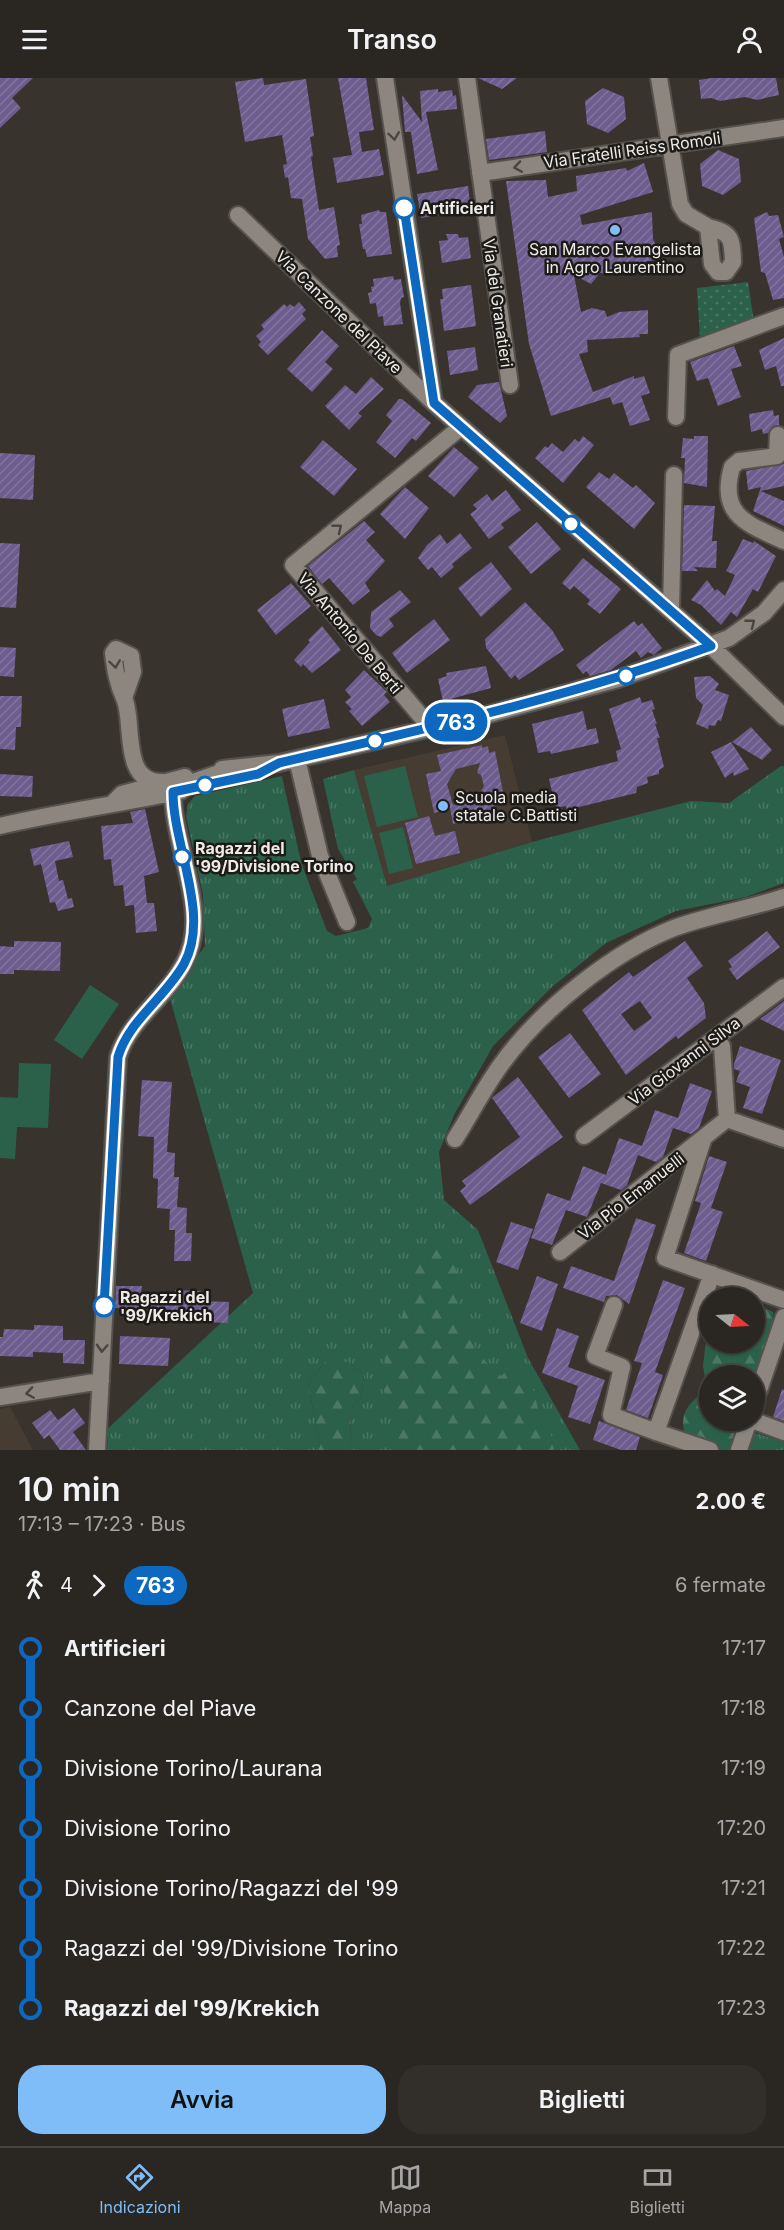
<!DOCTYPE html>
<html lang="it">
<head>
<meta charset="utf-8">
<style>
  body { margin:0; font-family:Inter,sans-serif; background:#322e2a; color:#f1f3f6; height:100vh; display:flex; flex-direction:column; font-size:22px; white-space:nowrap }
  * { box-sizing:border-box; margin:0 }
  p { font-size:20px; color:#a5a5a5 }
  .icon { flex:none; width:33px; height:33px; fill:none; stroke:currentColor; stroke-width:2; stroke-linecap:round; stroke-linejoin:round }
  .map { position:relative; height:1372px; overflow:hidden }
  .details { display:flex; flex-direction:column; background:#2a2622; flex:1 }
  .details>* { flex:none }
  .badge { padding:0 12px; border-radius:20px; font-size:21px; line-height:39px }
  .needle { width:39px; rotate:108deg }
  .buttons { position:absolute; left:699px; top:1209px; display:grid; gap:12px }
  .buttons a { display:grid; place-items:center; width:66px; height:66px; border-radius:50%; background:#2a2622; box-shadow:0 2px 4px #0004,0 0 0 2px #464340; font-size:30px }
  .map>.badge { position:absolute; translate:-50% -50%; box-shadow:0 0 0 3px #fff }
  .legs { display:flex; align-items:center; gap:9px; height:66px; padding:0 18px; font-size:20px }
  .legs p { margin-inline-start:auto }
  .head { display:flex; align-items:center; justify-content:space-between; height:102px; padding:0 18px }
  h1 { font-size:33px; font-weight:600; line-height:45px }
  .primary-button { display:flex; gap:12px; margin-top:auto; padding:12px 18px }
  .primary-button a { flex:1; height:69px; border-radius:24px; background:#7fbdf9; color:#111; font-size:24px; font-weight:600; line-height:69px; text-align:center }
  .primary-button a+a { background:#322e2a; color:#f1f3f6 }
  ul { padding:0 18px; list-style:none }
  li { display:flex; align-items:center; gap:21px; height:60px; font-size:22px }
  li i { display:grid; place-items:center; width:9px; height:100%; margin:0 8px; background:currentColor }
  li i::after { content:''; width:15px; height:15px; margin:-8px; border:4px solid; border-radius:50%; background:#2a2622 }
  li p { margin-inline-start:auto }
  li:first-child i { background:linear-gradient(#0000 50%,currentColor 0) }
  li:last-child i { background:linear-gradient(currentColor 50%,#0000 0) }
  header { display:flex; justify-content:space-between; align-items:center; height:78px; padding:0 18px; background:#2a2622; font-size:27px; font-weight:600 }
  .dock { display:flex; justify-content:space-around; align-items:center; height:84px; border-top:2px solid #464340; background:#2a2622; font-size:16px; color:#a5a5a5 }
  .dock a { display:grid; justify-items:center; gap:3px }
  .dock .current { color:#7fbdf9 }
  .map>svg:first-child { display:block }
</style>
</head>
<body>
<header><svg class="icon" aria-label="menu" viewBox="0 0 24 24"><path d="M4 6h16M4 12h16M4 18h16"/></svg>Transo<svg class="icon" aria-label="person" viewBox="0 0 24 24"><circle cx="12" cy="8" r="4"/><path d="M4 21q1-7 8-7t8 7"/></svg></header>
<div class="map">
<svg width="784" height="1372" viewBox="0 0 784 1372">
  <defs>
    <pattern id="grass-tufts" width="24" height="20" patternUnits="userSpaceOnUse" patternTransform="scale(1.5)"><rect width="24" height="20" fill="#2b614b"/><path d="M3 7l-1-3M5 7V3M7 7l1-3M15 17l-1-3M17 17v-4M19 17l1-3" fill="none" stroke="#4a7865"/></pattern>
    <pattern id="forest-firs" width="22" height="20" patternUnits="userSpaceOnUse" patternTransform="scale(1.5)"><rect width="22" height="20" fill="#2b614b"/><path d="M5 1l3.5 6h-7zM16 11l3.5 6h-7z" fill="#4a7865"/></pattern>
    <pattern id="garden-dots" width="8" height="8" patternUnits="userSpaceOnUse" patternTransform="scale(1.5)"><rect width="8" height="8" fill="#2b614b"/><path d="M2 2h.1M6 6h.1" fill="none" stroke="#4a7865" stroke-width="1.8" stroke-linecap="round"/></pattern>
    <pattern id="building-hatch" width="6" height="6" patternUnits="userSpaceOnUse" patternTransform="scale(1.5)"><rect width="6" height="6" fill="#6d5c8e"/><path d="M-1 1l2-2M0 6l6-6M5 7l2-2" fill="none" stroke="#82749e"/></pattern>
  </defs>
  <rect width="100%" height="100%" fill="#38332d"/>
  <path fill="#463c32" d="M505 657 532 764 387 808 354 692Z
    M10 1329 33 1372H0V1331Z"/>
  <path fill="url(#grass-tufts)" d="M781 688H784V805L746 819 676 833 606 865 552 909 493 968 454 1037 439 1074 444 1122 478 1152 528 1280 580 1372H350L351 1330 361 1319 364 1297 349 1284H325L308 1305 320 1368 318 1372H107L108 1359 102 1356 253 1215 169 917 205 868 203 817 186 738 188 726 195 718 282 698 301 784 327 853 336 858 368 850 372 841 353 804 357 801 338 771 323 701 354 692 387 808 532 764 691 723 729 725Z
    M755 1355 784 1364V1372H749Z"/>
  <path fill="url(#forest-firs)" d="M436 1162 450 1169C461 1192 456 1216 463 1239 469 1262 482 1284 501 1298L513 1287 534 1313 538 1331 556 1367 553 1372H396L398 1343 384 1313 385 1273 399 1249 418 1181Z
    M755 1226 773 1234 772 1251 755 1304 754 1298H710V1342L742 1343 733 1372H691C677 1341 681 1331 707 1311L703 1288 709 1237 710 1264H754Z
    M325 1284H349L364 1297 361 1319 351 1330 350 1372H318L320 1368 308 1305Z"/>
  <path fill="url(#garden-dots)" d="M748 204 754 244 700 261 697 210Z"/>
  <path fill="#2b614b" d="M405 688 418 739 377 749 364 698Z
    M403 749 413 790 389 796 379 755Z
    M90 907 119 926 82 981 54 962Z
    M19 985 51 986 48 1050 17 1049 15 1081 0 1080V1019L18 1020Z"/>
  <path fill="url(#building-hatch)" fill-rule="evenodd" d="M0 0H33L12 20 21 30 0 50Z
    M263 0 264 7 306 1 314 58 310 59 313 78 311 79 319 132 334 129 340 167 337 168 338 179 325 181 308 161 302 121 291 120 288 99 285 100 283 87 287 86 282 57 245 64 235 4Z
    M338 0H366L374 52 359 54 362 74 379 71 384 97 337 105 333 80 352 77Z
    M478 0H517L502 11Z
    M712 0H776L779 17 757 22 745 19 720 23 711 20 701 21 699 2Z
    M603 10 624 19 626 41 608 55 587 46 585 23Z
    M438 11V14L452 12 453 18 456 17 457 31 426 34 438 92 417 96 411 54H405L402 17 422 44 420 13Z
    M545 53 547 74 489 82 486 61Z
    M718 72 739 81 741 104 723 117 702 108 700 86Z
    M644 85 653 114 580 137 582 147 652 134 653 161 662 181 619 188 614 197 600 195 591 206 574 197 581 234 592 230 605 233 607 239 619 234 648 232V256H639L640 259 587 262 588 274 579 276 593 314 634 298V301L644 298 650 315 641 318 650 342 630 348 622 324 613 327 610 319 551 338 529 266 506 103 546 102 548 119 577 113 576 98 626 90 627 93Z
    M468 108 471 132 421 140 417 116Z
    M379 132 380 134H386L392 176 367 179 365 171H363L359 146H362L361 137Z
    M767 134 769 138 778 137 784 159 779 161 784 179V220L773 222 765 195 761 194 754 140Z
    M446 156H458L459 160 468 159 471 180 442 185 439 163 448 162Z
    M393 198 394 202 401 201 404 219 401 220 400 225 403 246 384 248 383 238 378 239 376 225 370 226 368 215 372 214 371 209 374 208 373 201Z
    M471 207 476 248 444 253 440 221H443L442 211Z
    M299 224 306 232 302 236 306 241 268 277 258 267 261 264 256 258 264 251 261 247 284 226 287 229 290 226 294 229Z
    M322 252 339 268 325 284 333 291 312 314 287 291Z
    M784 260V308H781L776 288 765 292 759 272Z
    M734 268 742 288 731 291 741 319 718 328 708 300 697 303 690 284Z
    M475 269 478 292 450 297 447 273Z
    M371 299 384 311 358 335 362 338 349 352 325 328 345 307 356 316Z
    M499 304 507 338 500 345 468 319 477 307Z
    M399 321H402L431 345 416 363 412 360 395 380 376 364 392 343 386 337Z
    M773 332 774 338 779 337V347L773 348 768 355 763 356 762 351 751 354 749 336Z
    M583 358 594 367 563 405 535 380 545 368 548 370 552 365 563 374 575 361 579 364Z
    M694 358H708L707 409 684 405 685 380H681L683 360 694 361Z
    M323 362 357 391 334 418 300 389Z
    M454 369 479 390 454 419 428 398Z
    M0 375 35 377 33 422 0 420Z
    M784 386V408L761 413 784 423V448L753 433 761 409 748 412 746 393Z
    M599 394 609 401 614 395 633 410 636 407 655 425 634 451 586 409Z
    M405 409 429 430 405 461 380 436Z
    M506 412 521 432 501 446 504 450 489 461 470 436 477 431 473 427 487 416 492 423Z
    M684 427 715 428 712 463H717L716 490 694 489 698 493H682Z
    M364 443 375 454 366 462 385 483 365 505 370 513 353 527 329 500 322 506 308 488Z
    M537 444 561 471 531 496 508 469Z
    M460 455 472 470 452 486 454 489 441 500 432 489 428 492 418 480 427 467 440 456 447 466Z
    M743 461 753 465 754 463 776 478 758 514 753 511 737 539 731 534 721 547 701 527 691 522 707 502 715 513 717 511 725 518 735 497 726 493Z
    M0 465 20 466 16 530 0 529Z
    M583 480 621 511 600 536 587 526 590 522 574 508 570 512 562 505Z
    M491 484 512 511 481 539 458 510Z
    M291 505 311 528 276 557 257 532Z
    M400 512 411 524 389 541 394 548 381 559 376 557 370 550 371 534Z
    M525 524 552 552 564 572 519 602 515 597 511 601 486 570 485 561Z
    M434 541 450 562 407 595 392 575Z
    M634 543 638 548 642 545 662 570 654 577 648 574 641 580 636 573 611 592 590 598 586 593 583 596 576 587Z
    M322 548 341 572 312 595 303 586 301 589 294 582 310 564 308 562Z
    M0 569 16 570 14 599 0 598Z
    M486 588 491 610 443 623 438 601 447 598 446 595Z
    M364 592 387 614 384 617 390 624 362 648 349 633 352 631 345 624 351 619 345 612Z
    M710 598 719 606 715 612 729 617 721 643 718 642 715 648 709 647 708 651 696 646 703 627 696 620 694 599Z
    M0 618H22L21 649H16L15 672 0 671Z
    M640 619 642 625 652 622 655 631 652 632 657 646H655L660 660H657L664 689 659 692V696L647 699 648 705 637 709 636 715 628 717 567 732 566 728 556 730 549 701 618 683 616 673 621 671 609 631Z
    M324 621 330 650 288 659 282 631Z
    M583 633 587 652 596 650 599 665 551 676 550 673 538 675 532 646Z
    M751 649 772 672 762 682 732 664Z
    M731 664 749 691 734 698 733 694 725 700 711 674Z
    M482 667V670L488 668 489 675 495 673 505 724H495L496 735 453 746 450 730 434 735 426 696 441 693 437 677ZM480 685 477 695 481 697 484 708 476 721 453 727 447 706 456 691Z
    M0 696 33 698 32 719 0 718Z
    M145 731 159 794 144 798 147 825H154L157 853 136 855 134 827 125 828 123 807 114 808 111 781 104 782 101 748 133 745 130 734Z
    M429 738 435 758 455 753 460 775 416 786 405 745Z
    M69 763 73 779 55 783 59 803 63 802 68 821 72 820 74 829 58 833 55 824 50 825 41 786 34 788 30 771Z
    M767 853 780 869 737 902 729 891 732 889 728 883Z
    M14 863 61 864 60 893 14 892V896H0V868L14 869Z
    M685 863 703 888 687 900 704 925 706 940 678 961 676 958 626 997 582 932 629 894 633 899ZM640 923 652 940 634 953 621 936Z
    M784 923V953L760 941Z
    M570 955 601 996 569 1020 538 979Z
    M740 968 781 982 762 1036 743 1030 750 1009 736 1004 740 993 734 991V986Z
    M518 999 563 1059 470 1127 460 1113 466 1108 462 1103 520 1059 492 1020Z
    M142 1002 172 1004 167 1074 175 1075 174 1099H179L177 1129 187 1130 186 1155H192L191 1183H174L175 1152H169L170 1131 157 1130 158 1101 153 1100 154 1059 138 1058Z
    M690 1005 712 1013 699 1050 691 1056 673 1050 663 1079 656 1084 638 1077 627 1107 621 1112 601 1105 587 1139 566 1132 552 1167 531 1160 547 1115 570 1123 583 1088 606 1097 619 1060 642 1068 655 1032 678 1040Z
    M709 1078 727 1084 711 1130 723 1134 706 1183 684 1175 701 1125 695 1123Z
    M636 1140 656 1147 629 1226 617 1217 606 1218 604 1224 563 1210 571 1188 614 1203Z
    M511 1144 533 1151 518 1192 496 1184Z
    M537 1198 558 1206 542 1253 520 1245Z
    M663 1202 685 1210 655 1294 663 1297 648 1340 626 1332 642 1285 634 1283Z
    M116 1208H142L141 1216H175V1212L201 1213V1223L229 1224 228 1245 198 1244V1235L170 1234V1238H137V1231L115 1230Z
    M34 1247 63 1248V1262H85L84 1286 63 1285V1275L33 1274V1279L0 1278V1259H3L4 1251 34 1252Z
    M557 1250 579 1258 568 1289 605 1302 590 1346 568 1339 578 1308 542 1295Z
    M120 1258 170 1260 168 1288 119 1286Z
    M782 1311 784 1312V1343L773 1339Z
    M74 1330 85 1345 73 1354 86 1372H60L49 1357 44 1361 32 1345 50 1332 58 1342Z
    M599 1343 640 1359 636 1372H621L593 1362Z"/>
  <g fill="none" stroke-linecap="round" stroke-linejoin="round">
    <defs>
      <path id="minor" d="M385 0 434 325
        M467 0 510 307
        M659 0 680 126 686 136 708 149
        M480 95 784 50
        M238 137 434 325 711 568 784 639
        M708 149C732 155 732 160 733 184L726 194H718L712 186Z
        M676 339 678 277 784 238
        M778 357 777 378 739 383 732 389C718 438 748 446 784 463
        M671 533 674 397
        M124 620 133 594 131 578 116 571 113 575C115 591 117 605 124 620 135 643 120 705 162 704
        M431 650 293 487 461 349
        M297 681 320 778 347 844
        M222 691 279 685 471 641 618 601 729 560 764 535 784 512
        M114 724 122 716 185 699
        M0 748C60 734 121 726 181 713
        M722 968 727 1041
        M584 1058 784 909
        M455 1061C471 1036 485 1008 503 984 542 931 613 874 674 850 710 837 748 831 784 819
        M703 1062 665 1180 784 1222
        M560 1174 727 1041 784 1061
        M614 1227 595 1278 622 1289 611 1337 656 1354
        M0 1319 101 1303
        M754 1327 784 1239
        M752 1342 784 1354
        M97 1372 118 979C131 937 174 916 189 874 207 826 171 762 173 711L233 690
        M710 1372 656 1354 712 1196
        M739 1372 749 1342"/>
    </defs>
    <use href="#minor" stroke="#55514c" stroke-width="20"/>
    <use href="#minor" stroke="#8c867f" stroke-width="16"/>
  </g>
  <defs><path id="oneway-chevron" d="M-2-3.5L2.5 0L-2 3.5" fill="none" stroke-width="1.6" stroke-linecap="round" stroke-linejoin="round" transform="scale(1.5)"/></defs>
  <g stroke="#494641">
    <use href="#oneway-chevron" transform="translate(394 58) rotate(82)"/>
    <use href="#oneway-chevron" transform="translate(518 89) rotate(171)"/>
    <use href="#oneway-chevron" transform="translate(338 450) rotate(-39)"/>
    <use href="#oneway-chevron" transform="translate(751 545) rotate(-38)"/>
    <use href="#oneway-chevron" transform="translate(115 586) rotate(82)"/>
    <use href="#oneway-chevron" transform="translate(102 1270) rotate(93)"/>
    <use href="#oneway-chevron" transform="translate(30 1315) rotate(171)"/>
  </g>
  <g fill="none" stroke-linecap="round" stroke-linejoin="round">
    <defs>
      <path id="line-1" d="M104 1228 118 979C129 942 165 920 184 886 211 837 173 768 173 714L258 696 279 685C425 651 570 619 711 568L434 325 404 130"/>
    </defs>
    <use href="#line-1" stroke="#fff" stroke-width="14"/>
    <use href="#line-1" stroke="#0c69bf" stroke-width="9"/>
  </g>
  <g fill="#fff" stroke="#0c69bf" stroke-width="3">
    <circle cx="404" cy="130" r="10"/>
    <circle cx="571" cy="446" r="8"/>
    <circle cx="626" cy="598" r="8"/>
    <circle cx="375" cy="663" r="8"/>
    <circle cx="205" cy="707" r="8"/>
    <circle cx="182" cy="779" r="8"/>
    <circle cx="104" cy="1228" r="10"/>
  </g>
  <g fill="#7fbdf9" stroke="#1d1b18" stroke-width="2">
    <circle cx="615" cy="152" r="6"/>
    <circle cx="443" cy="728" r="6"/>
  </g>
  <g text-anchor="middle" stroke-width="5" stroke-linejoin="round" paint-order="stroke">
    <g font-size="16" fill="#efece8" stroke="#1d1b18">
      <text transform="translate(632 72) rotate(-8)" y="6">Via Fratelli Reiss Romoli</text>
      <text transform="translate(498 225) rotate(82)" y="6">Via dei Granatieri</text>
      <text transform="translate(339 234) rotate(44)" y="6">Via Canzone del Piave</text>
      <text transform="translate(350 555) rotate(50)" y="6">Via Antonio De Berti</text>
      <text transform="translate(684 983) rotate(-37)" y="6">Via Giovanni Silva</text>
      <text transform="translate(631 1118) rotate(-38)" y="6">Via Pio Emanuelli</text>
    </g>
    <g font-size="16" font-weight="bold" fill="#efece8" stroke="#1d1b18" text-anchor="start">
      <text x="420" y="136">Artificieri</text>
      <text x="195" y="776">Ragazzi del<tspan x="195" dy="18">'99/Divisione Torino</tspan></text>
      <text x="120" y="1225">Ragazzi del<tspan x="120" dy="18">'99/Krekich</tspan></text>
    </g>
    <g font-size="16" fill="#efece8" stroke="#1d1b18">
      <text x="615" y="177">San Marco Evangelista<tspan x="615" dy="18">in Agro Laurentino</tspan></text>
      <text x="455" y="725" text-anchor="start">Scuola media<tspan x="455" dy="18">statale C.Battisti</tspan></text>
    </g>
  </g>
</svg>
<div class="buttons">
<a><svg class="needle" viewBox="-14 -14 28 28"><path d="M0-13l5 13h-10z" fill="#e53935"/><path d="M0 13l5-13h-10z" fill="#a5a5a5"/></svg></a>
<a><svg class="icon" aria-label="layers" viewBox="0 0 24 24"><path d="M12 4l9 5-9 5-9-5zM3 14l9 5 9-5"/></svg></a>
</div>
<b class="badge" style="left:456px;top:644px;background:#0c69bf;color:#fff">763</b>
</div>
<section class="details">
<div class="head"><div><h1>10 min</h1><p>17:13 – 17:23 · Bus</p></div><b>2.00 €</b></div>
<div class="legs"><svg class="icon" aria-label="walk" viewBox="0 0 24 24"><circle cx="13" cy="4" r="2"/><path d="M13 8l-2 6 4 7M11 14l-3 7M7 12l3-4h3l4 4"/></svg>4<svg class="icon" aria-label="forward" viewBox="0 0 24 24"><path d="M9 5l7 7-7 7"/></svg><b class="badge" style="background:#0c69bf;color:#fff">763</b><p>6 fermate</p></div>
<ul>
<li><i style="color:#0c69bf"></i><b>Artificieri</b><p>17:17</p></li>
<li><i style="color:#0c69bf"></i><span>Canzone del Piave</span><p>17:18</p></li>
<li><i style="color:#0c69bf"></i><span>Divisione Torino/Laurana</span><p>17:19</p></li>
<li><i style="color:#0c69bf"></i><span>Divisione Torino</span><p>17:20</p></li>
<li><i style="color:#0c69bf"></i><span>Divisione Torino/Ragazzi del '99</span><p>17:21</p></li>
<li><i style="color:#0c69bf"></i><span>Ragazzi del '99/Divisione Torino</span><p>17:22</p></li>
<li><i style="color:#0c69bf"></i><b>Ragazzi del '99/Krekich</b><p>17:23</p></li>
</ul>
<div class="primary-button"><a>Avvia</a><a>Biglietti</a></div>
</section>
<nav class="dock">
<a class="current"><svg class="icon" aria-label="directions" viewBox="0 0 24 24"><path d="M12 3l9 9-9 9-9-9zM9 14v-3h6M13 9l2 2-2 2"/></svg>Indicazioni</a>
<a><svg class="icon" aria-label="map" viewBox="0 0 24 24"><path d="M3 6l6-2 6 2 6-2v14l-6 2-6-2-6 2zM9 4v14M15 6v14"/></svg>Mappa</a>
<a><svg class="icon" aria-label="tickets" viewBox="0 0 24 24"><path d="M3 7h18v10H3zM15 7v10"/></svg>Biglietti</a>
</nav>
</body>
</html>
